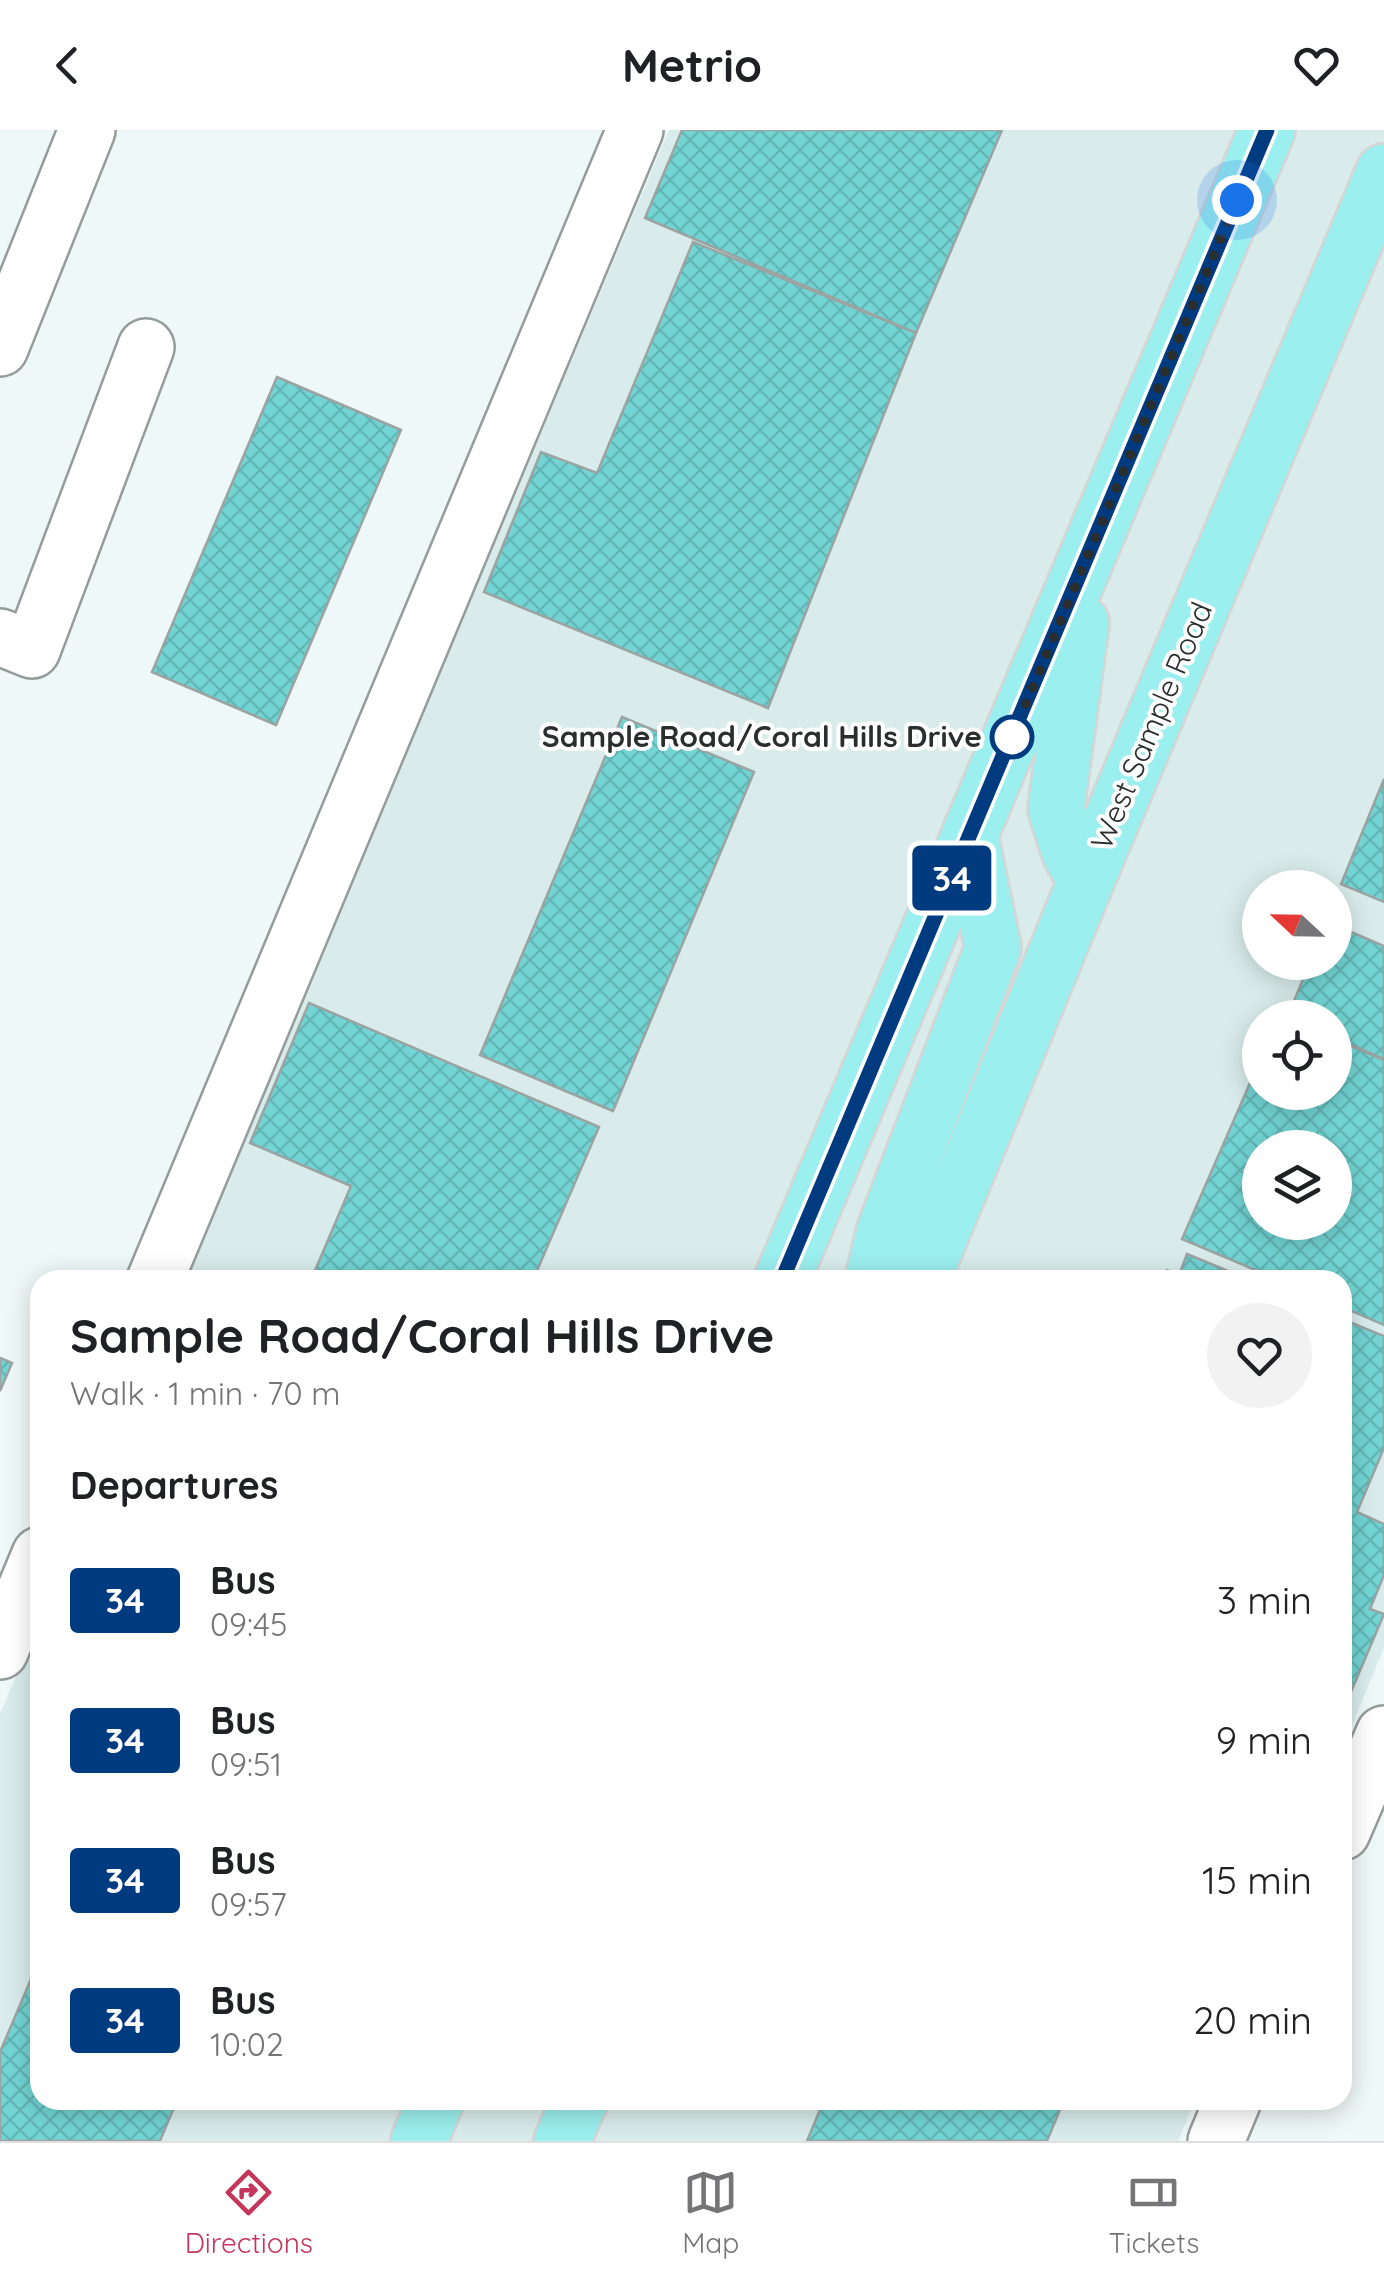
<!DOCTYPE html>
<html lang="en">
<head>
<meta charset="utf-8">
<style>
  body { margin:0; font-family:Quicksand,sans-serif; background:#f2f2f2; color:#202124; height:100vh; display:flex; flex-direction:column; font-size:38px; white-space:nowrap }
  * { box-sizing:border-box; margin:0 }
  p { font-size:32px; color:#757577 }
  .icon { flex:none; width:55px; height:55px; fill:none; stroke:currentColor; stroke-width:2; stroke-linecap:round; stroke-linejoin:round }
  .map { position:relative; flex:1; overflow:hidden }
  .drawer { position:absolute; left:30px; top:1140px; width:1322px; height:840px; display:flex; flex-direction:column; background:#fff; border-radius:30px; box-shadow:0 5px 25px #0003 }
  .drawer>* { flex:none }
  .badge { padding:0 20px; border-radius:8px; font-size:35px; line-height:65px }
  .needle { width:65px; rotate:292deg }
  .tools { position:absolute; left:1242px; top:740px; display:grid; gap:20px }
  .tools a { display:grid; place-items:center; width:110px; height:110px; border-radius:50%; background:#fff; box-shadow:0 5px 25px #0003; font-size:50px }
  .you { position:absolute; width:50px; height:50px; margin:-25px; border:8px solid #fff; border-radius:50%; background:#1a73e8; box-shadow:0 0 0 15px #1a73e833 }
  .map>.badge { position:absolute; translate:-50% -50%; box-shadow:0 0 0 5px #fff }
  h2 { padding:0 40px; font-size:38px; line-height:90px }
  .round { display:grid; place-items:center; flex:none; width:105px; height:105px; border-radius:52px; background:#f2f2f2 }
  .headline { display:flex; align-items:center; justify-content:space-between; height:170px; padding:0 40px }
  h1 { font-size:48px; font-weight:700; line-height:75px }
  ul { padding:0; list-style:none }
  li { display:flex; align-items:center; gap:30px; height:140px; padding:0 40px }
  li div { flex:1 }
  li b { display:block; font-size:38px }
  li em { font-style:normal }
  li .badge { min-width:110px; font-weight:700; text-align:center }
  header { display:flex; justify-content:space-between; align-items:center; height:130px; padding:0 40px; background:#fff; font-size:45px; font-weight:700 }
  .dock { display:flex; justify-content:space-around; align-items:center; height:140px; border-top:2px solid #e0e0e0; background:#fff; font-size:28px; color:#757577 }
  .dock a { display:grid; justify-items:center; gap:5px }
  .dock .on { color:#c6365c }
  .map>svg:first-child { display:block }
</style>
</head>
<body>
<header><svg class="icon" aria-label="back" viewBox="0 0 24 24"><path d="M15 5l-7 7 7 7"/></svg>Metrio<svg class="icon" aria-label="heart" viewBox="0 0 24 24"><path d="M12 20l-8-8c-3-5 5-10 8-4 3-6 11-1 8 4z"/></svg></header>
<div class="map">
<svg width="1384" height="2011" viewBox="0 0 1384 2011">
  <defs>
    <pattern id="building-cross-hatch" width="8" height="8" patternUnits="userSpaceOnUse" patternTransform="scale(2.5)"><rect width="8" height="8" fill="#72d5d4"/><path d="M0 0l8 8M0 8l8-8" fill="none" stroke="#63b7b6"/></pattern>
  </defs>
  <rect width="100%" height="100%" fill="#eff8f8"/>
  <path fill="#d9eceb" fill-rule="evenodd" d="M669 0H1384V1518L1343 1617 1342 1150H183ZM1260 758H1335V832H1260ZM1260 888H1335V962H1260ZM1260 1018H1335V1092H1260Z
    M40 1489V1970H1195L1178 2011H0V1584Z"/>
  <path fill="url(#building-cross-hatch)" stroke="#9ba3a3" stroke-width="2.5" fill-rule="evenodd" d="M682 0H1002L916 203 645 88Z
    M693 112 916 203 768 578 484 462 541 322 597 343Z
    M277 247 401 300 276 595 152 542Z
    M622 587 754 642 613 981 480 925Z
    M1384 649V772L1341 754Z
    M1335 795 1384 816V929L1335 908V888H1287L1310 832H1335Z
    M309 873 599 997 533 1150H311L351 1056 250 1013Z
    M1335 909 1384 930V1195L1342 1177V1150H1279L1182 1109 1260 930V962H1335ZM1260 1018H1335V1092H1260Z
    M1187 1124 1250 1150H1162L1167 1140 1179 1145Z
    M1342 1189 1384 1206V1318L1357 1382 1384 1394V1445L1370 1479 1384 1484 1342 1583Z
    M0 1228 12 1233 0 1261Z
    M40 1828V1970H177L160 2011H0V1922Z
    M824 1970H1064L1047 2011H807Z"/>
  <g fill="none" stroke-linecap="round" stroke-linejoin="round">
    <defs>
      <path id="minor" d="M0 218 87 0
        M0 507 32 520 146 217
        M155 1150 635 0
        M0 1521 40 1425
        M1342 1702 1384 1604
        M1216 2011 1233 1970"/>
      <path id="major" d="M1081 493 1056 679 1070 723 1086 751
        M782 1150 1267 0
        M873 1150 885 1100 993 818 970 706
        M922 1150 1086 751 1384 42
        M419 2011 436 1970
        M562 2011 580 1970"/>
    </defs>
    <use href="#minor" stroke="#949c9c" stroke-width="60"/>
    <use href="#major" stroke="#d5d5d5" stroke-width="60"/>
    <use href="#minor" stroke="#fff" stroke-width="55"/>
    <use href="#major" stroke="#9befee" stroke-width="55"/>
  </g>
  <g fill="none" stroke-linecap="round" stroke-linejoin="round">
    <defs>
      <path id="line" d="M782 1150 1267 0"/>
    </defs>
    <use href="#line" stroke="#fff" stroke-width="22"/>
    <use href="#line" stroke="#003b80" stroke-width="15"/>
    <path stroke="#2b2e2e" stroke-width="10" stroke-dasharray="0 18" d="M1012 607 1237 70"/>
  </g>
  <circle fill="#fff" stroke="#003b80" stroke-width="5" cx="1012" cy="607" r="20"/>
  <g text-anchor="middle" stroke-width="8" stroke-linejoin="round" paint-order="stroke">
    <g font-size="30" fill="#2b2e2e" stroke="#fff">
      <text transform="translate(1152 596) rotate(-67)" y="10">West Sample Road</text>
    </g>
    <g font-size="30" font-weight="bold" fill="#2b2e2e" stroke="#fff" text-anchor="end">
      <text x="982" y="617">Sample Road/Coral Hills Drive</text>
    </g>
  </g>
</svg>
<div class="tools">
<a><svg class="needle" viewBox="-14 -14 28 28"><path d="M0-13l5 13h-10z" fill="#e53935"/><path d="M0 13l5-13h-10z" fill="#757577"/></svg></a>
<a><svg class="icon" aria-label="locate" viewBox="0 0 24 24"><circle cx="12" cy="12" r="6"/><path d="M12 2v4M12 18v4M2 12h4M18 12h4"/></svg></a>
<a><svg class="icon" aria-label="layers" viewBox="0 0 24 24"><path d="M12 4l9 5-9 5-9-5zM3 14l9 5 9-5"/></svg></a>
</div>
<div class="you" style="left:1237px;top:70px"></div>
<b class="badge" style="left:952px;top:748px;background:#003b80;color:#fff">34</b>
<section class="drawer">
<div class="headline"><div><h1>Sample Road/Coral Hills Drive</h1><p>Walk · 1 min · 70 m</p></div><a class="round"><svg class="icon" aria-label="heart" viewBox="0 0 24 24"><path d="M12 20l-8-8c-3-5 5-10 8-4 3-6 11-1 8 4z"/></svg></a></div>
<h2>Departures</h2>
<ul>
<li><span class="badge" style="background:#003b80;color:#fff">34</span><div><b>Bus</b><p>09:45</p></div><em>3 min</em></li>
<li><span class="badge" style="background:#003b80;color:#fff">34</span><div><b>Bus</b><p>09:51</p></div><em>9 min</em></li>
<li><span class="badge" style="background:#003b80;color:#fff">34</span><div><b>Bus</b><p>09:57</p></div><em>15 min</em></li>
<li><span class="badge" style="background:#003b80;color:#fff">34</span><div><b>Bus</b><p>10:02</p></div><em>20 min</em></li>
</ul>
</section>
</div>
<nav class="dock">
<a class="on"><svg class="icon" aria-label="directions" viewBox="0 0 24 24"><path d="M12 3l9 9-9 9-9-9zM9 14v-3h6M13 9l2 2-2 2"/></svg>Directions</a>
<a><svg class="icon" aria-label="map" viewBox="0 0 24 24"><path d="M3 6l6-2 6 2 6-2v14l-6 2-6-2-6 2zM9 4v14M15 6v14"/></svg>Map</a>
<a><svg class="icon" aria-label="tickets" viewBox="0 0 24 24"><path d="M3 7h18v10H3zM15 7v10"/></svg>Tickets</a>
</nav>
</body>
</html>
